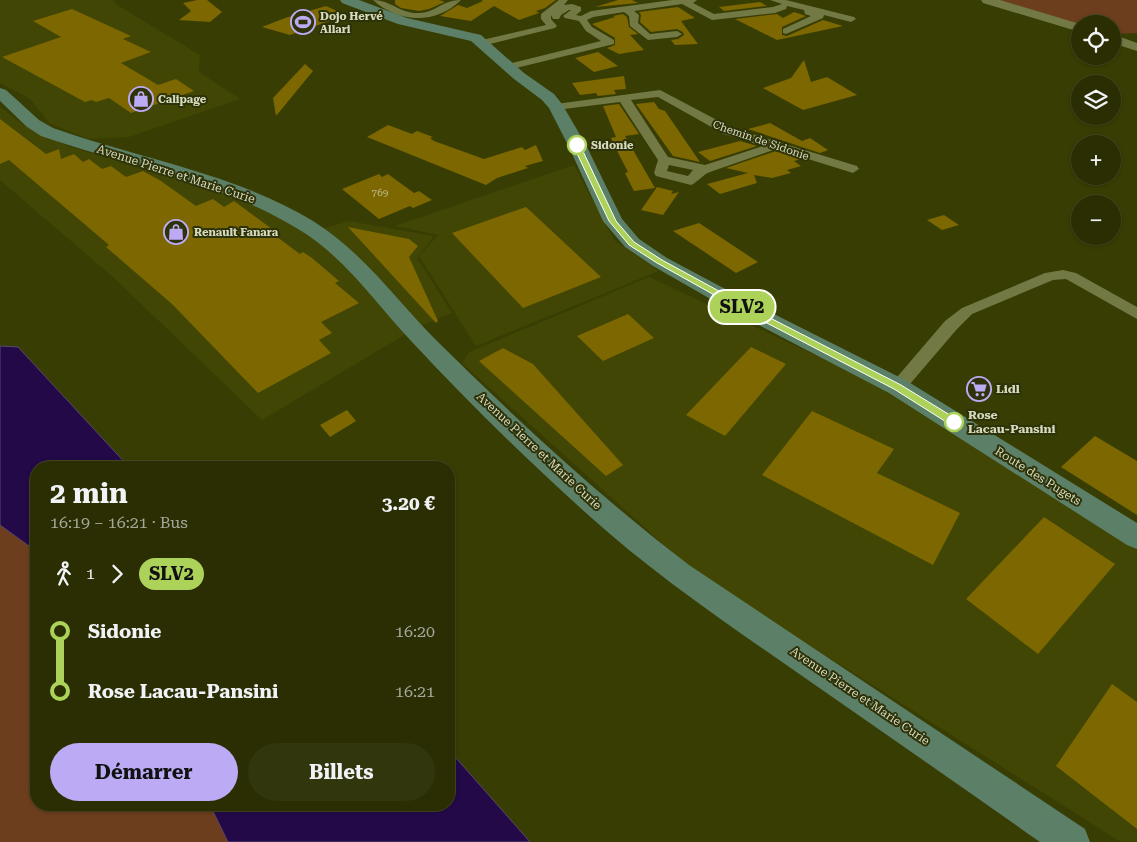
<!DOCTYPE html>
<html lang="fr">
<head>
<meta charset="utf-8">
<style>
  body { margin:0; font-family:"Roboto Serif",serif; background:#32360c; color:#f1f3f6; height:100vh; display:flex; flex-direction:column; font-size:19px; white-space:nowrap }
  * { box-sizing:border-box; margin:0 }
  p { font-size:16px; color:#a5a899 }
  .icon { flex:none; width:28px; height:28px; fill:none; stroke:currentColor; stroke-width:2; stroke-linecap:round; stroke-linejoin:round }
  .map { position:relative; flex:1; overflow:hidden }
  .side { position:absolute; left:30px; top:461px; width:425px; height:350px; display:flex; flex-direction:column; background:#2a2e02; border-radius:20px; box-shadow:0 1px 4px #0004,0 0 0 1px #464a24 }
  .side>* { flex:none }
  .badge { padding:0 10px; border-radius:16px; font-size:18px; line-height:32px }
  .controls { position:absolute; left:1071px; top:15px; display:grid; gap:10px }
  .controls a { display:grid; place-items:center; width:50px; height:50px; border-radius:50%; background:#2a2e02; box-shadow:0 1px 4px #0004,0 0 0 1px #464a24; font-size:25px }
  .map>.badge { position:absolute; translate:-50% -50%; box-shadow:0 0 0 2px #fff }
  .legs { display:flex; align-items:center; gap:8px; height:55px; padding:0 20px; font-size:16px }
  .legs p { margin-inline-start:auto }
  .headline { display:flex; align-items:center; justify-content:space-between; height:85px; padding:0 20px }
  h1 { font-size:28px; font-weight:700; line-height:38px }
  .action { display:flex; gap:10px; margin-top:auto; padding:10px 20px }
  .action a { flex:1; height:58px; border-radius:30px; background:#bcaaf5; color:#111; font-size:20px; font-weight:700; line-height:58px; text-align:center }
  .action a+a { background:#32360c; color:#f1f3f6 }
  ul { padding:0 20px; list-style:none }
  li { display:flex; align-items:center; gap:18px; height:60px; font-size:19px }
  li i { display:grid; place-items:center; width:8px; height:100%; margin:0 6px; background:currentColor }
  li i::after { content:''; width:12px; height:12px; margin:-6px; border:4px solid; border-radius:50%; background:#2a2e02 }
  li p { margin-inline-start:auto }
  li:first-child i { background:linear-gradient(#0000 50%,currentColor 0) }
  li:last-child i { background:linear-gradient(currentColor 50%,#0000 0) }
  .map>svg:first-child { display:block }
</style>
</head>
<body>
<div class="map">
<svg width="1137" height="842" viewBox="0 0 1137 842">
  <rect width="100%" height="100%" fill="#383d03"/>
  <path fill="#414604" d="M0 0H113L117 5 200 55 199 72 240 99 129 137 88 139 49 123 30 99 0 83Z
    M0 107 32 131 71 147 255 203 308 233 349 221 434 236 417 258 452 313 416 328 262 420 114 278 0 180Z
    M574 165 614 240 659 271 476 346 419 256 438 235 395 226Z
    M649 277 896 393 1137 544V842H1121L695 573 462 363 469 352Z"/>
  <path fill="#6c3e1d" d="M998 0H1137V33L1115 34 1113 33 1112 24 1080 25Z
    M0 525 36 551V805H210L228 842H0Z"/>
  <path fill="#230948" stroke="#59486c" d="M0 346 18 347 129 467 36 468V551L0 525Z
    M449 750 530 842H228L210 805H449Z"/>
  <path fill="#7c6700" d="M197 0H207L222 12 210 22 179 20 191 11 183 3Z
    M395 0H439L445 2 429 9 419 11 401 8 395 4Z
    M481 0H556L545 8 536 11 539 13 519 20 494 6 471 21 440 16 458 5 467 8 483 1Z
    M618 0H632L638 3 595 7Z
    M760 2 767 6 724 11 719 7Z
    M326 6 346 15 290 35 262 27 285 18Z
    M678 7 695 18 681 21 698 44 675 45 671 40 678 39 684 35 683 32 677 29 651 32 640 22 641 15 639 12Z
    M72 9 131 36 123 39 151 52 121 63 158 85 176 79 194 91 131 113 109 98 96 102 92 100 85 102 2 57 61 37 33 21Z
    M794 12 806 16 782 27V35L787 36 823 20 843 26 777 40 735 19 777 14 783 18Z
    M623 14 627 17 629 27 638 34 630 35 644 50 619 54 607 48 615 45V38L592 24 615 17 613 16Z
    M598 52 618 66 594 72 575 58Z
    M804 60 811 82 827 77 857 95 803 110 763 88 791 78Z
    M305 64 313 71 276 116 273 98Z
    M624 76 626 89 614 90 616 94 598 96 596 93 580 95 572 83Z
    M654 102 659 109 665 111 700 162 673 156 636 104Z
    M619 104 639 134 625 136 655 188 634 191 625 173 628 172 613 143 611 138 616 137 603 106Z
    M0 119 46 154 59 149 61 159 74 154 83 162 89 159 102 169 111 166 126 177 143 171 161 181 196 206 213 199 224 207 234 201 272 229 269 231 300 254 303 252 312 258 339 281 335 283 359 303 321 322 332 333 319 340 331 353 258 393 172 304 106 247 109 245 9 160 0 164Z
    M770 123 802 141 810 138 828 150 820 153 748 129Z
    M388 125 412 134 417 131 433 137 430 138 434 141 484 159 522 147 525 150 536 145 543 161 525 166 528 168 497 178 486 185 367 137Z
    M740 141 757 146 710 161 698 152Z
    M776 151 801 159 794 161 801 166 787 170 791 173 772 178 754 175 757 183 720 194 707 184 748 173 726 168Z
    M379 174 382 177 388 174 414 193 419 191 432 200 413 208 410 206 379 219 342 189Z
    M657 187 673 191 671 194 679 192 663 215 641 210Z
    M526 207 569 247 601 277 523 308 452 233Z
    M944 215 959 225 942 230 927 220Z
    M699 223 758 262 736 273 673 231Z
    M348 227 409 239 418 246 409 257 438 321 436 323Z
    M628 314 654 338 603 361 577 336Z
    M751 347 786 364 725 436 686 415Z
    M503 348 533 364 623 465 606 476 479 361Z
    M347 410 356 421 330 437 320 425Z
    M812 411 894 449 877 473 960 513 933 565 762 475Z
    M1095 436 1137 461V515L1061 467Z
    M1044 517 1115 564 1038 654 966 599Z
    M1112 684 1137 702V829L1056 766Z"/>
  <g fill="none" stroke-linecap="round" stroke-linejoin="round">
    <path fill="#727944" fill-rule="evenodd" d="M373 0C391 0 400 14 419 13 435 13 442 0 461 0 436 25 398 23 373 0Z
      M559 0H568L564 5 572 4 581 7V11L576 15 581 16 591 11 672 0H697L693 3 714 14 773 7 782 4 770 0H786L854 17 856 19 851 22 824 15 823 18 786 34 783 33V29L811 16 805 14 804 10 787 6 786 9 775 13 712 20 682 4 634 11 639 15 638 23 650 34 677 31 682 34 677 37 648 40 630 26 629 16 624 12 593 17 587 20 592 27 614 40V44L508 70 503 67 504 65 601 41 586 31 579 21 565 18 563 16 571 10H569L561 15 559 19H553L551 15V19L557 26 555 28 482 46 477 43 478 41 546 25 541 19V14Z
      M660 90 732 128 857 166 859 169 853 173 776 149 710 172C702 175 697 183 691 185L656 176 654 173 658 160 620 102 556 110 550 107 556 104ZM658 97 724 134 763 146 705 165 668 157 631 100ZM669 165 693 170 688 176 667 171Z
      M1063 270 1076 273 1137 307V319L1066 279 1053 280 972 314 957 329 904 391 898 393 892 391 890 387 892 383 945 321 962 308 1045 273Z"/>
    <path fill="#727944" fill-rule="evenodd" d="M981 0H1000L1080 24V32L983 3Z
      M1112 34 1137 43V51L1112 43Z"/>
    <path fill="#5c7f68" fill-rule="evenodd" d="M340 0H359L407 18 481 35 524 73 554 94 562 104 586 145 622 219 639 239 667 258 744 299 907 381 1137 523V549L1127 545 889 393 728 309 653 266 625 247 603 221 568 145 549 108 542 100 514 79 471 41 398 24 342 3Z
      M0 88 6 90 39 120 53 128C140 159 234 173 313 221 363 252 397 301 438 342 518 421 600 497 689 565L1085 829 1090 842H1040C959 785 877 728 795 671 723 621 651 572 586 513 526 459 468 402 413 343 376 304 345 257 298 229 220 181 127 166 41 136L27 127 0 101Z"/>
  </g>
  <path fill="#acd25a" stroke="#fff" d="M577 143 580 145 616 221 634 242 662 260 739 302 901 385 958 420V425H951L894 389 734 306 657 263 629 245 609 221 573 145Z"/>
  <defs>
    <symbol id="stadium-ring" viewBox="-11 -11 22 22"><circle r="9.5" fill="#2e3208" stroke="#bcaaf5" stroke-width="1.5"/><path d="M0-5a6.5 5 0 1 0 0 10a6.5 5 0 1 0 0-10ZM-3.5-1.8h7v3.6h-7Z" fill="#bcaaf5"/></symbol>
    <symbol id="shop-ring" viewBox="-11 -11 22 22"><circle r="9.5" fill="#2e3208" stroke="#bcaaf5" stroke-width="1.5"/><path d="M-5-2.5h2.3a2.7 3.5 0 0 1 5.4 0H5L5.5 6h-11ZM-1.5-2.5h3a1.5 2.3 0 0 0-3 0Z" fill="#bcaaf5"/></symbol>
    <symbol id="supermarket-ring" viewBox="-11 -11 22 22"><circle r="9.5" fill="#2e3208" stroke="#bcaaf5" stroke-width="1.5"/><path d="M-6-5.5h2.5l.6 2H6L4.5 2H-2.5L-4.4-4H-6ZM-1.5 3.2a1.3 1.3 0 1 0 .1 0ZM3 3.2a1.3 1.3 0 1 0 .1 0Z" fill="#bcaaf5"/></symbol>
  </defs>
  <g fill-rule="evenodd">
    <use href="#stadium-ring" x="289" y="8" width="28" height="28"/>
    <use href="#shop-ring" x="127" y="85" width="28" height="28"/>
    <use href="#shop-ring" x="162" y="218" width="28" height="28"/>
    <use href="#supermarket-ring" x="965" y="375" width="28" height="28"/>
  </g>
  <g fill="#fff" stroke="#acd25a" stroke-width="2.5">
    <circle cx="577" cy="145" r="9"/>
    <circle cx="954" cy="422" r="9"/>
  </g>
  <g text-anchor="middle" stroke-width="4" stroke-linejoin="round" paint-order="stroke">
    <g font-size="10" fill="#c0be8f">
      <text x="380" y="196">769</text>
    </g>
    <g font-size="11" font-weight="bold" fill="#d6dbbf" stroke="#2e3208" text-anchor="start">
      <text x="320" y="20">Dojo Hervé<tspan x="320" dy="13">Allari</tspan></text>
      <text x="158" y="103">Calipage</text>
      <text x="194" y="236">Renault Fanara</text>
    </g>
    <g font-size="11" fill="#d6dbbf" stroke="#2e3208">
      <text transform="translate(761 140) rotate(19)" y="4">Chemin de Sidonie</text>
    </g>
    <g font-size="11" font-weight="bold" fill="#d6dbbf" stroke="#2e3208" text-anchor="start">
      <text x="591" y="149">Sidonie</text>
    </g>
    <g font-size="12" fill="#d6dbbf" stroke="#2e3208">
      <text transform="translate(176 174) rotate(18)" y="4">Avenue Pierre et Marie Curie</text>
      <text transform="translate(539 451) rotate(43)" y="4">Avenue Pierre et Marie Curie</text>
      <text transform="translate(1038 476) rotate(32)" y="4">Route des Pugets</text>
      <text transform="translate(860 696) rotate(34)" y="4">Avenue Pierre et Marie Curie</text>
    </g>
    <g font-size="12" font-weight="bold" fill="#d6dbbf" stroke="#2e3208" text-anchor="start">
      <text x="996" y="393">Lidl</text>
    </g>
    <g font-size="12" font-weight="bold" fill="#d6dbbf" stroke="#2e3208" text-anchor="start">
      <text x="968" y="419">Rose<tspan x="968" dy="14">Lacau-Pansini</tspan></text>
    </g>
  </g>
</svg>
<div class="controls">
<a><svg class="icon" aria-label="locate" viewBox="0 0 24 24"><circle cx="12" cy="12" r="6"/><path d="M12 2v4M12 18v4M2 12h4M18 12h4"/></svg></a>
<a><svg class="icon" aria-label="layers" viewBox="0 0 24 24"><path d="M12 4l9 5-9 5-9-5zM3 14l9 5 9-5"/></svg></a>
<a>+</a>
<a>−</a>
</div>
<b class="badge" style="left:742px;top:307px;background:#acd25a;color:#111">SLV2</b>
<section class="side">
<div class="headline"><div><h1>2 min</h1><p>16:19 – 16:21 · Bus</p></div><b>3.20 €</b></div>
<div class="legs"><svg class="icon" aria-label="walk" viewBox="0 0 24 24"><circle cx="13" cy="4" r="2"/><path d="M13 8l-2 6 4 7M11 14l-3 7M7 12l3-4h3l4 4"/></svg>1<svg class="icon" aria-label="forward" viewBox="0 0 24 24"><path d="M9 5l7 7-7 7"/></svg><b class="badge" style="background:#acd25a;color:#111">SLV2</b></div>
<ul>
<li><i style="color:#acd25a"></i><b>Sidonie</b><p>16:20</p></li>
<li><i style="color:#acd25a"></i><b>Rose Lacau-Pansini</b><p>16:21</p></li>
</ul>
<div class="action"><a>Démarrer</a><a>Billets</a></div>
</section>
</div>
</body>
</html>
